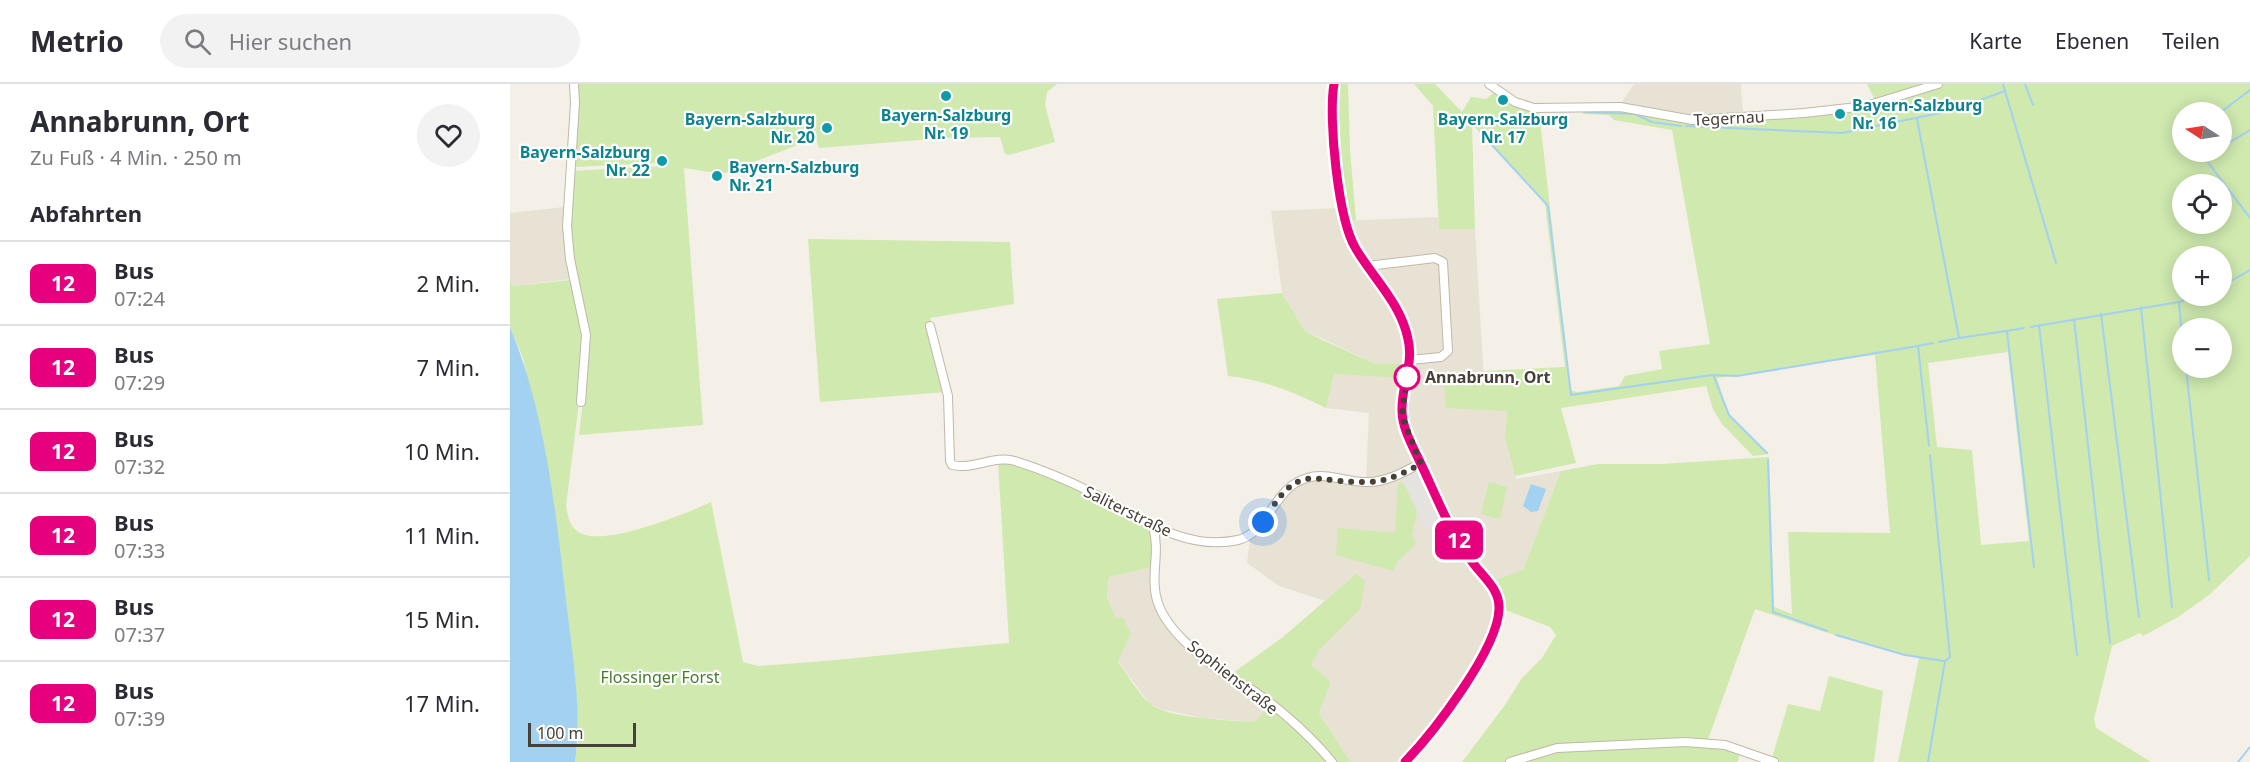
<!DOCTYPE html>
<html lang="de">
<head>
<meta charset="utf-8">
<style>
  body { margin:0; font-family:"Noto Sans",sans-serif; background:#f2f2f3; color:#2b2b33; height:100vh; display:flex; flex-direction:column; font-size:22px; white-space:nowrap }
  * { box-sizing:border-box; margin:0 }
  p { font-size:20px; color:#7c7c81 }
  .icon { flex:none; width:33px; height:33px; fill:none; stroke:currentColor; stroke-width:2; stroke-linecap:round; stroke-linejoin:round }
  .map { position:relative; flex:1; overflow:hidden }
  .side { display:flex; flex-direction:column; background:#fff; width:510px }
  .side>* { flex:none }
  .badge { padding:0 12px; border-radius:9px; font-size:21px; line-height:39px }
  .needle { width:39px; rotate:282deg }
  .buttons { position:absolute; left:1662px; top:18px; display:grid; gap:12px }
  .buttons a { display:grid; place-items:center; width:60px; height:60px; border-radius:50%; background:#fff; box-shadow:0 3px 15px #0003; font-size:30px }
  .scale { position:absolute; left:18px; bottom:15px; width:108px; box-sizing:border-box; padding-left:6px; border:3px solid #474036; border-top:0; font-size:16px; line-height:21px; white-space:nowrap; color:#474036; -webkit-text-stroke:4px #fff; paint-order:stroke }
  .you { position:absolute; width:30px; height:30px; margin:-15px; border:4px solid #fff; border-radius:50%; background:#1a73e8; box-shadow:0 0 0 9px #1a73e833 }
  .map>.badge { position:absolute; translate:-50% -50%; box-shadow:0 0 0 3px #fff }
  h2 { padding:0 30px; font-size:22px; line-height:54px }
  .round { display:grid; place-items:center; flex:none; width:63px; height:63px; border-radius:32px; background:#f2f2f3 }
  .headline { display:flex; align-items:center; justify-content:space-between; height:102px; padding:0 30px }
  h1 { font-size:28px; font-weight:700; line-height:45px }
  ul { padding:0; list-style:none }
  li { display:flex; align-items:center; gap:18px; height:84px; padding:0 30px; border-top:2px solid #e1e1e2 }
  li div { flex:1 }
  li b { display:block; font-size:22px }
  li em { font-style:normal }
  li .badge { min-width:66px; font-weight:700; text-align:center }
  header { display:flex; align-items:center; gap:36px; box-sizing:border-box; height:84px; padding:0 30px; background:#fff; border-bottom:2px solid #e1e1e2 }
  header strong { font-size:28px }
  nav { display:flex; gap:33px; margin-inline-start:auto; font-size:21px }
  .search { width:420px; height:54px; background:#f2f2f3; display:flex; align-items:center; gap:15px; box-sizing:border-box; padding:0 21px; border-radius:33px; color:#7c7c81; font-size:22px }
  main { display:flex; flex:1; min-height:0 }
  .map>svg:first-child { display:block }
</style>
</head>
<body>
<header>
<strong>Metrio</strong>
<div class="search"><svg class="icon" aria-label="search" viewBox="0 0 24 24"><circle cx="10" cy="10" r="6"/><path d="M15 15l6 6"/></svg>Hier suchen</div>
<nav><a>Karte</a><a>Ebenen</a><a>Teilen</a></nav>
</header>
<main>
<section class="side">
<div class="headline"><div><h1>Annabrunn, Ort</h1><p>Zu Fuß · 4 Min. · 250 m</p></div><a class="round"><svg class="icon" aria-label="heart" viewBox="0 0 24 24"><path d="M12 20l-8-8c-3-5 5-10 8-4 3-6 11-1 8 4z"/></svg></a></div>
<h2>Abfahrten</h2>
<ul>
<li><span class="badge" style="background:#e6007e;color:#fff">12</span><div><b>Bus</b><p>07:24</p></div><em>2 Min.</em></li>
<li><span class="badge" style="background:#e6007e;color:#fff">12</span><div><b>Bus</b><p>07:29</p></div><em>7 Min.</em></li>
<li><span class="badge" style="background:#e6007e;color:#fff">12</span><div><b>Bus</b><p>07:32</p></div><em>10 Min.</em></li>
<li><span class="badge" style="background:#e6007e;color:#fff">12</span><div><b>Bus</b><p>07:33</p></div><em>11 Min.</em></li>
<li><span class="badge" style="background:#e6007e;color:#fff">12</span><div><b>Bus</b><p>07:37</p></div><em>15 Min.</em></li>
<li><span class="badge" style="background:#e6007e;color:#fff">12</span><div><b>Bus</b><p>07:39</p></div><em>17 Min.</em></li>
</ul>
</section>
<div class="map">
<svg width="1740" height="678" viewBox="0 0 1740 678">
  <rect width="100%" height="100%" fill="#f4f0e7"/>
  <path fill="#e8e2d5" d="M1124 0H1231L1233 31 1176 34 1110 21Z
    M54 123 61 195 3 202 0 196V129Z
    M828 124 831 137 928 133 929 145H965L974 297 997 327 995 354 1005 392 1007 395 1051 387 1013 486 982 509 987 527 979 554 927 636 891 678H844L839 676 809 629 821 598 801 581 846 491 815 517 769 502 737 479 741 447 762 417 790 393 856 395 859 329 816 324 823 290 893 293V280H866L794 246 772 209 761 127Z
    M643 483 654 527 665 541 720 591 763 620 752 633 744 638 692 634 650 625 639 619 608 577 606 535 597 514 599 493Z"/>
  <path fill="#cfe9af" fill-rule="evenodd" d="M66 0H547L537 8 535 21 545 58 499 71 495 70 490 53 435 54 309 64 306 54 212 90 174 84 193 341 69 351 79 264 59 155 62 87 151 82 148 79 64 83Z
    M827 0H838L840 66 846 136 838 137C827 93 824 45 827 0Z
    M904 0H925L952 28 961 13 976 15 985 8 1029 27 1060 300 1062 307 1068 308 1109 302 1115 292 1152 285 1149 267 1200 260 1162 46 1104 36 1099 31 1073 30 1071 26 1104 24 1161 33 1375 20 1434 0H1740V472L1699 511 1668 533 1633 552 1630 549 1602 562 1584 635 1586 644 1641 678H1388L1409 574 1318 549 1245 525 1196 661 1230 668 1228 678H952L995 621 1012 594 1032 574 1046 551 1040 543 993 525 984 497 1013 486 1051 387 1088 380H1152L1259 373 1264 523 1282 530 1278 448 1380 449 1365 271 1207 294 1219 331 1259 370 1243 372 1212 340 1203 325 1196 302 1051 324 1066 379 1005 392 995 354 997 327 936 324 934 298 973 297V287L1055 283 1035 119 962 40 965 145H929L923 22ZM1672 28H1712V68H1672ZM1672 100H1712V140H1672ZM1672 172H1712V212H1672ZM1672 244H1712V284H1672ZM1498 268 1519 457 1471 461 1462 366 1427 363 1418 279Z
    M1357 0H1423L1366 18Z
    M298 155 500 158 504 220 420 234 432 275 436 308 310 318Z
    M0 196 3 202 61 196 71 237 74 279 56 422C58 432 59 441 67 447 90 466 177 429 201 418L233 578 248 582C332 577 415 566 499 559L488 378H501C535 392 622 420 642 449L643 483 599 493 597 514 606 534H613L621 549 608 578C618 591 627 608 639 619 657 635 720 636 744 638L763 620 720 591 773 553 846 490 855 497 850 525 809 566 801 581 821 598 809 629 839 676 844 678H65L68 655 65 591 54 500 39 392 13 274 0 243Z
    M772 209 794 246 810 255 866 280H894L893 294 824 290 816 324C784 308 754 296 718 292L707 215Z
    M979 398 997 403 990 435 971 430Z
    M888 399H893L907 427 902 451 906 460 888 477 883 487 826 471 828 444 885 449Z
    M1319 592 1373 607 1364 678H1267L1262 674 1278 620 1310 627Z"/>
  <path fill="#e5e3df" d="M910 384 936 440 917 448 891 393Z"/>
  <path fill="#a2d1f2" d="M0 243C36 330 46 430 57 524 63 574 72 627 65 678H0Z
    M1021 400 1036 405 1028 427 1021 428 1013 422Z"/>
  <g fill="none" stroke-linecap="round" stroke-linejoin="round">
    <path stroke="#a2d1f2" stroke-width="2" d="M1515 0 1523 21
      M1495 7 1546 179
      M1075 28 1125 30 1142 38 1171 42
      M1711 28 1740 6
      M1407 35 1449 254 1429 258
      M1176 42 1332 49 1440 27 1495 7 1493 0
      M981 60 1038 122 1061 311 1202 291 1227 292 1408 262
      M1712 63 1740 46
      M1690 68 1740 134
      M1695 74 1705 68
      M1712 202 1740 186
      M1669 218 1672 254
      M1631 223 1662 523
      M1591 230 1629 533
      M1564 235 1600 559
      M1529 241 1567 571
      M1521 243 1669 218 1688 212
      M1514 244 1497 247 1524 483
      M1449 254 1496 247
      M1676 284 1699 496
      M1204 293 1219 331 1257 369
      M1419 362 1408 262 1423 259
      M1258 376 1263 528 1317 547
      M1326 551 1395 571 1434 577
      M1418 678 1435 577 1440 573 1420 371
      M1728 678 1740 663"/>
    <defs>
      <path id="minor" d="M64 0 65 19 57 142 60 175 76 251 71 318
        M824 0C818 34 828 132 844 163 861 193 887 216 897 249 906 281 887 310 894 340 900 358 909 374 917 391 931 418 943 446 959 473 968 488 986 499 989 518 995 555 921 650 895 678
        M979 0 1005 18 1024 24 1110 23 1183 36 1294 29 1356 22 1428 0
        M857 182 925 174 933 178 938 267 931 273 900 276
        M420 242 438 312 440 377 442 381C463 386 484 371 505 377 530 385 557 396 581 408 626 431 674 468 728 456 759 449 763 403 797 394 815 388 837 398 856 398 875 399 894 388 911 379
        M643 443C651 469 639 494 648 519 658 549 695 576 720 594 729 600 740 603 748 610 773 627 803 655 822 678
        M1000 678 1047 664 1175 658 1215 661 1264 678"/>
    </defs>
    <use href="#minor" stroke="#c0b8a9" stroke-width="10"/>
    <use href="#minor" stroke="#fff" stroke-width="8"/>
  </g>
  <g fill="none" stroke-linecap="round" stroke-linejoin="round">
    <defs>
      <path id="line" d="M824 0C818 34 828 136 846 165 864 195 891 220 898 255 904 280 891 302 892 327 892 344 903 363 910 378 926 411 940 449 963 479 973 493 990 505 989 525 988 565 923 649 895 678"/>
    </defs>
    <use href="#line" stroke="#fff" stroke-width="14"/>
    <use href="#line" stroke="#e6007e" stroke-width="9"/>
    <path stroke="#474036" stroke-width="6" stroke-dasharray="0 10.8" d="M753 438C791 374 800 400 858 398 877 398 895 388 911 380L892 332 897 293"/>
  </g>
  <g fill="#0f9aa8" stroke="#fff" stroke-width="2">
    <circle cx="436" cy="12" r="6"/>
    <circle cx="993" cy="16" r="6"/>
    <circle cx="1330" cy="30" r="6"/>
    <circle cx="317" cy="44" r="6"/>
    <circle cx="152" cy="77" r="6"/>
    <circle cx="207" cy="92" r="6"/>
  </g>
  <circle fill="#fff" stroke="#e6007e" stroke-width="3" cx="897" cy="293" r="12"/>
  <g text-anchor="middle" stroke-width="4.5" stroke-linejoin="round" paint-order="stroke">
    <g font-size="16" font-weight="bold" fill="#0d838f" stroke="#fff" text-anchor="start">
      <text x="1342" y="27">Bayern-Salzburg<tspan x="1342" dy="18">Nr. 16</tspan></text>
      <text x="436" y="37" text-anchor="middle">Bayern-Salzburg<tspan x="436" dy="18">Nr. 19</tspan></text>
      <text x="305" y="41" text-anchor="end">Bayern-Salzburg<tspan x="305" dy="18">Nr. 20</tspan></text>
      <text x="993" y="41" text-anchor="middle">Bayern-Salzburg<tspan x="993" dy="18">Nr. 17</tspan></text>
      <text x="140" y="74" text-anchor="end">Bayern-Salzburg<tspan x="140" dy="18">Nr. 22</tspan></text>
      <text x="219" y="89">Bayern-Salzburg<tspan x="219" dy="18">Nr. 21</tspan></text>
    </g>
    <g font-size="16" fill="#474036" stroke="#fff">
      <text transform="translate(1219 34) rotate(-3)" y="6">Tegernau</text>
      <text transform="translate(618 427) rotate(26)" y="6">Saliterstraße</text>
      <text transform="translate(723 593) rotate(38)" y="6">Sophienstraße</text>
    </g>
    <g font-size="16" font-weight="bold" fill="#474036" stroke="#fff" text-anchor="start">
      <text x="915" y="299">Annabrunn, Ort</text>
    </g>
    <g font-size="16" fill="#477b27" stroke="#fff">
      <text x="150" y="599">Flossinger Forst</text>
    </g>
  </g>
</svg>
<div class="buttons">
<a><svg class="needle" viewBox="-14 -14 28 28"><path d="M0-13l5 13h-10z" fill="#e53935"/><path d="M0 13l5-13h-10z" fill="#7c7c81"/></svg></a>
<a><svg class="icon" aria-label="locate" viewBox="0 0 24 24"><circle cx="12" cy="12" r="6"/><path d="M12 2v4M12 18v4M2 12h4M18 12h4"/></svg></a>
<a>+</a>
<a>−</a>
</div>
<div class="scale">100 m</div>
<div class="you" style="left:753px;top:438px"></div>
<b class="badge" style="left:949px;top:456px;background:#e6007e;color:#fff">12</b>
</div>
</main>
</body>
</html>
